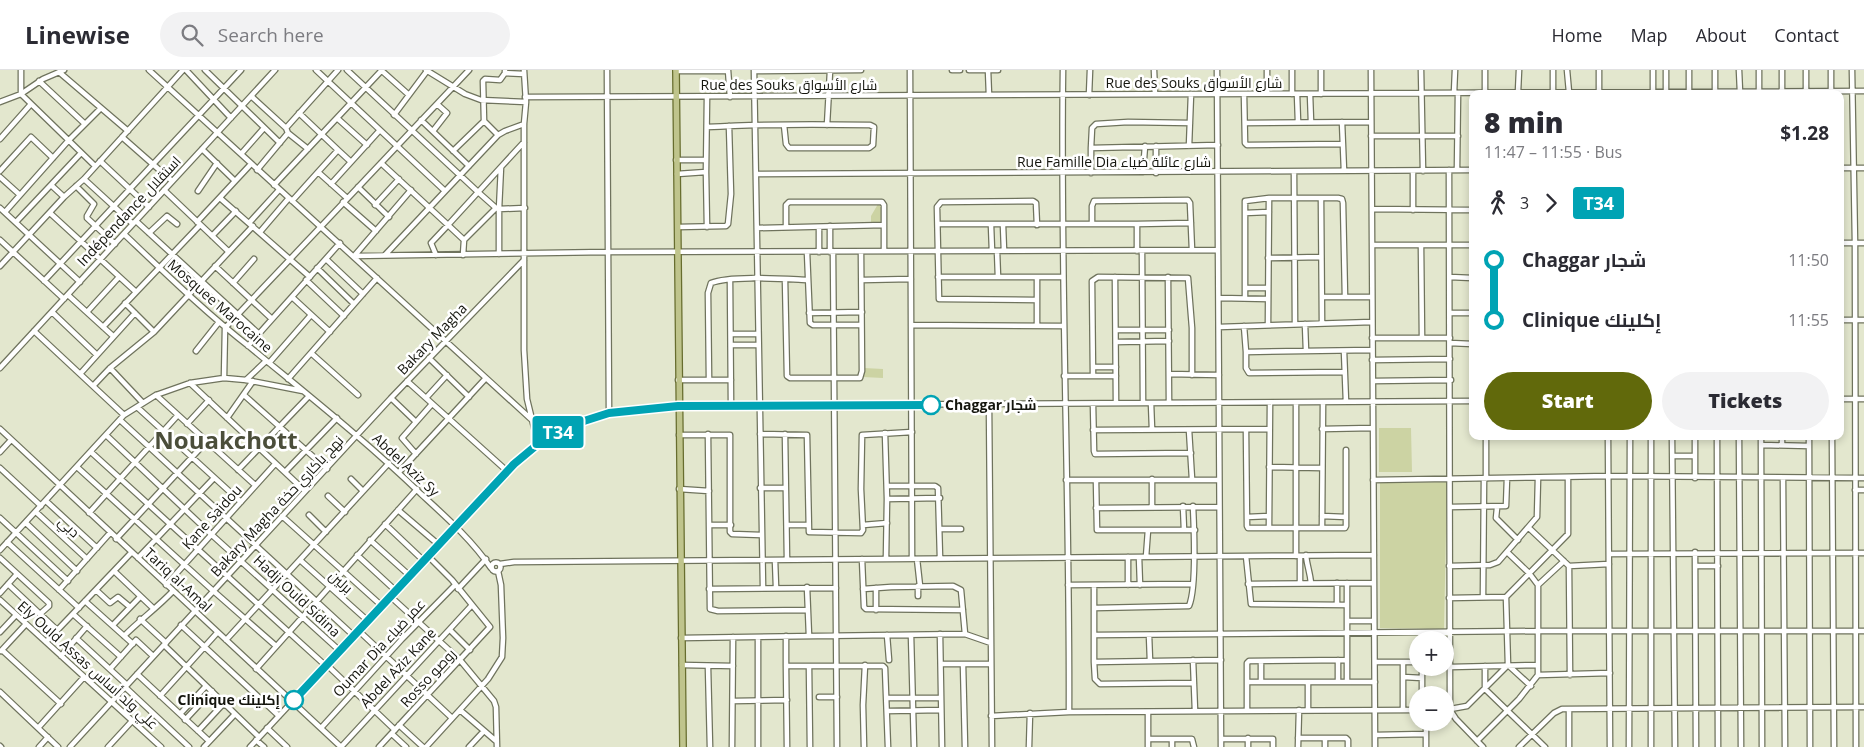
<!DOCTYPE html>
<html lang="en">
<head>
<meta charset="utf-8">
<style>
  body { margin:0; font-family:"Open Sans",Cairo,sans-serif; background:#f2f2f3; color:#2b2b33; height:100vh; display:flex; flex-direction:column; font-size:19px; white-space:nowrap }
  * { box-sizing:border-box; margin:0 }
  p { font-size:16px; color:#7c7c81 }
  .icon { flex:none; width:28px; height:28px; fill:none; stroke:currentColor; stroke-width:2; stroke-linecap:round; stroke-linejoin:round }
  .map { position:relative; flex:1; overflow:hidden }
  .side { position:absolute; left:1469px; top:20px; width:375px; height:350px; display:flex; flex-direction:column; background:#fff; border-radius:10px; box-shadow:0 2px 8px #0003 }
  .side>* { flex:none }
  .badge { padding:0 10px; border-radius:4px; font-size:18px; line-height:32px }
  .buttons { position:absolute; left:1409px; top:561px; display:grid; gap:10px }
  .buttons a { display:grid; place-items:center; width:45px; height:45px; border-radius:50%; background:#fff; box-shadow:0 2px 8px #0003; font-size:25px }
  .map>.badge { position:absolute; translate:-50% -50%; box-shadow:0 0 0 2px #fff }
  .legs { display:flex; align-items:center; gap:8px; height:55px; padding:0 15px; font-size:16px }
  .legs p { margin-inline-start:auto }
  .summary { display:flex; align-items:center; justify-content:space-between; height:85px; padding:0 15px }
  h1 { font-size:28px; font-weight:800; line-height:38px }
  .cta { display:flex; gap:10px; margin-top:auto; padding:10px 15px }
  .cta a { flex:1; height:58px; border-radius:30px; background:#61690b; color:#fff; font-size:20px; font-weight:800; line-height:58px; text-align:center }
  .cta a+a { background:#f2f2f3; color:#2b2b33 }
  ul { padding:0 15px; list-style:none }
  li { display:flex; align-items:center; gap:18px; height:60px; font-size:19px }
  li i { display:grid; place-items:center; width:8px; height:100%; margin:0 6px; background:currentColor }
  li i::after { content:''; width:12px; height:12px; margin:-6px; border:4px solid; border-radius:50%; background:#fff }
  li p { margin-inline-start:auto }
  li:first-child i { background:linear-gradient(#0000 50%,currentColor 0) }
  li:last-child i { background:linear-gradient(currentColor 50%,#0000 0) }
  header { display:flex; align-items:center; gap:30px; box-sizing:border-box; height:70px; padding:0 25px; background:#fff; border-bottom:1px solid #e1e1e2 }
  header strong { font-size:24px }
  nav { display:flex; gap:28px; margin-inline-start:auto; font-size:18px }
  .search { width:350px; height:45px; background:#f2f2f3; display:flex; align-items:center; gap:12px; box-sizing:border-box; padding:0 18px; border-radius:28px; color:#7c7c81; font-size:19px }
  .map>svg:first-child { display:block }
</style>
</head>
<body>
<header>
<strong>Linewise</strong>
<div class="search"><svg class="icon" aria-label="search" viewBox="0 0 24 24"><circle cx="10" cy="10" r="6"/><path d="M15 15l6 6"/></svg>Search here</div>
<nav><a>Home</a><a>Map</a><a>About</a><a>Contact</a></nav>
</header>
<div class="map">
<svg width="1864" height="677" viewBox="0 0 1864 677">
  <rect width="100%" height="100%" fill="#e3e7ce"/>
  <path fill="#ccd3a3" d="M878 134 883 136 881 154H871V146Z
    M864 298 883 299V308L863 307Z
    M1379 358H1411L1412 402H1379Z
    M1447 412 1444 559 1380 558V413Z"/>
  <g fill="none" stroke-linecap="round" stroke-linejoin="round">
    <defs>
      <path id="minor" d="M21 0V24L95 96
        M149 0 532 350
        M186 0 231 48
        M205 0 280 73
        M316 0 445 121
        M347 0 478 122 496 138 499 139 501 97 448 155 381 93
        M381 0 409 25
        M426 0 465 24 481 30 526 32
        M524 0 526 32 524 54V280L527 329 538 374
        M607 0 609 343
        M728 0 730 27
        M754 0 763 517
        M910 0 912 489
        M952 0H960
        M969 0H998
        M988 0 989 25
        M1063 0C1060 214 1070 428 1069 642
        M1154 0 1155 24
        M1217 0 1221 677
        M1267 0V24
        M1321 0V24
        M1371 0 1375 677
        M1421 0 1423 101
        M1485 0V23
        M1553 0V22
        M1567 0 1569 22
        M1653 0V22
        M1666 0V22
        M1689 0V22
        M1715 0V22
        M1739 0 1740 22
        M1759 0V24
        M1852 0 1855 173 1856 677
        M505 1V3L524 4
        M676 1H728
        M754 1 861 0
        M59 2 128 61
        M39 11 85 54
        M1806 21V0
        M1518 22 1519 0
        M1599 22V0
        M1782 22V0
        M1454 23 1455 0
        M1244 24 1245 73 1247 75 1343 74
        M1292 24V0
        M1297 24 1298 52
        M1310 24 1311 52
        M1831 24V0
        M1089 25 1090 0
        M251 26 286 58 288 63 308 79
        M525 27 1864 21
        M0 32 21 24 43 9 64 0
        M299 43 338 80 318 102 347 128
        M394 45 427 1
        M337 48 367 75
        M421 50 469 96
        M1342 52 1344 101
        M1245 53 1371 52
        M827 55 830 1
        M707 57C761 54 816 54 870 55L874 57 873 75 869 78H789L786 74 784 55
        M286 58 338 0
        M433 61 447 43 437 34
        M498 65 484 51 483 11 485 9 500 10 505 3
        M1371 66H1458
        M122 67 172 111
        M0 69 31 34
        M1156 76V103
        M1189 76 1191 24
        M1091 78 1092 58 1096 54 1128 52 1190 53
        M202 79 235 111
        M453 81 484 51
        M241 84 264 58
        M676 90H705
        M100 91 149 137
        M351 92 380 60
        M501 97 524 72
        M1840 98H1864
        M257 100 288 63
        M1449 100 1450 640 1456 649 1483 677
        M1457 100 1458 23
        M0 101 31 67 53 88
        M706 102 707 157
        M1143 102 1145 76
        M1294 102 1295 254
        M1091 103V78L1218 75
        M677 104 706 102 707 27
        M756 104 1472 100
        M0 107 20 125
        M84 109 133 154
        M331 114 351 92 338 80
        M51 115 64 127
        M274 115 382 0
        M76 116 94 134 87 146V148L115 174
        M358 117 389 147
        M164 120 228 181
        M198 121 217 93
        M220 128 310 207
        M1321 128 1322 253
        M292 131 318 102
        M343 132 376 161
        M375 135 399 109
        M0 138 80 212
        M1372 139 1472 140
        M1413 140V101
        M5 142 68 71 101 38
        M50 143 136 222
        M1245 143 1269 142
        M136 151 259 264
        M16 152 81 83
        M197 152 251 94
        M249 153 279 120
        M938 154H1137
        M1092 154V136L1094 131 1188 130 1190 133 1192 180
        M991 155 992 181
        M1003 155 1004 181
        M678 157 726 156 728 154 731 124 729 56
        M786 157V135L789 132H882L884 135V181
        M757 158 884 155
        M260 162 289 128
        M149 163 167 146 177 154
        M124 164C165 203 206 243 251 278 309 326 366 371 421 424 446 447 472 470 491 498
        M212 166 236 141
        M0 170 64 229
        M1840 173H1864
        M1372 175H1472
        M1421 175 1422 267
        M997 181 998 207
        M1137 181V154L1191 153
        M1142 181 1143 333
        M807 182 810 253 813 255H861
        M819 182V157
        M830 182V156
        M833 182 837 677
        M499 184V139L525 138
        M355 185 411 120
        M385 185 498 65 505 61 524 54
        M436 185 431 173 448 155 464 170
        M463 185 464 170 496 138
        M353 186 607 182 1218 180
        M1268 188 1321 187
        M326 189 363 224
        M0 196 64 127 84 109 183 0
        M215 196 272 249
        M317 198 354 234
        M938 207H1063
        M1115 207 1116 333
        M1168 207 1169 333
        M1450 207 1472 208
        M785 209 787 306 790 308H860L862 301 861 182
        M306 210 344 246
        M730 210 731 336
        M862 210 911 209
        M44 211 241 0
        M233 213 254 189
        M1245 218H1268
        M68 225 113 266
        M292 227 330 262
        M1322 227H1372
        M1219 228 1268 229
        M1245 228V131L1269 128H1338L1342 129 1343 133 1345 227
        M1037 230 939 229 937 137 941 132 1033 131 1036 133 1037 155
        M125 233 154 262
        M52 242 97 285
        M87 242 119 207
        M809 243 862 242
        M1450 243H1472
        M1840 250H1864
        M1305 254 1306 281
        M911 255 1064 256
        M1268 255 1269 128
        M1037 256V207
        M1244 256 1246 282V298L1249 303 1344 302
        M103 257 200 155
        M1219 257 1372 252
        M1116 260H1169
        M34 261 124 345
        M731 264H758
        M1372 268H1450
        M1116 272 1169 271
        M1450 273 1472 274
        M732 275H758
        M248 276 340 173
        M196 281 219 252
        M1344 281 1346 332
        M1246 282 1372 280
        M311 283 358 325
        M429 288 469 327
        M1372 290 1450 289
        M269 293 311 245
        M1093 297H1116
        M0 298 275 0
        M110 298 143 333
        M80 304 135 243
        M1169 304 1219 305
        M1064 306H1116
        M1093 306 1092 211 1098 207 1188 208 1192 258V305
        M224 308 225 258 469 0
        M288 309 377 208
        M709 309 708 223 711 213C730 205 785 209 808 210
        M246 310 266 291
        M678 310H731
        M407 311 507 401
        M1373 311 1451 310
        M190 313 305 421
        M93 316 110 298 154 262 253 156
        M156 325 255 415
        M244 325 327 399
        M391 328 416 352
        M426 328 447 305
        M1840 329H1864
        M1151 333 1152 359
        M1296 333V486
        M989 334 992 677
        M1093 334 1094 381 1095 384 1191 383
        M137 337 241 432
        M227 348 253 311
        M120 350 354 566
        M187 354 209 330
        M0 359 341 677 472 535
        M1322 359 1373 358
        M1093 360 1269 359
        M1189 360 1192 409
        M1246 360 1247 456 1248 458H1345L1346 456V380
        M885 363 887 429 886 489
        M708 364 710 539 718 541 808 540
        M760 364 807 365 809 462 861 463 863 460 861 419 862 365 912 362
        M785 364 787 490
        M106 365 212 465 340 581
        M679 365H730V462L732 464 761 465
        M1608 366 1610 677
        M1651 366V677
        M1672 366 1675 677
        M1717 366 1718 677
        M1739 366 1741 677
        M1761 366 1762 677
        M1782 366V375
        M1809 366 1810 677
        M1832 366 1834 677
        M1761 375 1809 376
        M0 382 11 370
        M91 382 326 596
        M416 384 402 368 432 334
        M1673 386H1694
        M77 397 210 518 276 576
        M1269 397 1321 398
        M0 398 41 436
        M238 400 309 326
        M285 402 337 348
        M399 402 486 308
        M1695 408V366
        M351 409 363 421
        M1486 409V366
        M1783 409 1785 677
        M1066 410H1219
        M1096 410 1097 460H1195
        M1373 410 1609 406 1864 408
        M887 416H935L938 418 940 488
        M760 418H785
        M679 419 709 421
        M1855 420H1864
        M328 426 345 442
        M887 429 940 428
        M46 431 97 478
        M1183 436 1184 460
        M1152 437V409
        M1450 437 1506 436 1507 408
        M1096 438 1219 437
        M1497 438 1496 448 1518 470
        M398 440 439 475
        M36 442 87 489
        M89 443 178 345
        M309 445 326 462
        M282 446 382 536
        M1322 446 1346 447
        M1247 447 1269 446
        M0 448 68 511
        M26 453 77 501
        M385 454 424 491
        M709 455H731
        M787 455H808
        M863 455 887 453
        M1269 457 1270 333
        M1322 458 1323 332
        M1529 458 1569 496 1609 494
        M940 459H961
        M116 469 207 371
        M370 470 410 506
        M7 472 79 538
        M0 480 124 345 156 325 190 313 224 308 246 310 303 321
        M1695 482 1696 677
        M1609 484 1864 483
        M357 485 396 521
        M1306 485C1307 496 1310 502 1311 513
        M1246 486 1251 534 1347 535
        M1128 487V515
        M1139 487 1140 515
        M1146 487 1148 460
        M0 488 49 533V536L40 544
        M138 488 214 408
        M862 489 864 537 866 539 963 540
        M917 489 920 516
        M300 490 368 551
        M775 490 776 517
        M491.5 497a4.5 4.5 0 1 1 9 0a4.5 4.5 0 1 1-9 0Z
        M500 494 514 492 1374 485
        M1449 496 1490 495 1498 492 1537 447 1538 408
        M1569 496 1570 605
        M1695 496H1718
        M114 501 154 539
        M1300 513V486
        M1337 513V535
        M1347 513V612
        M8 514 57 560
        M1248 514 1374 513
        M166 515 275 394
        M1068 515 1193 514
        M1538 515 1564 491
        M918 516V526
        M1094 516V592L1095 609 1100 614 1194 613
        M807 517 809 566
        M458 519 486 489
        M709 519 836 518
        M863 519 891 517 953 516 961 520 965 564
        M59 520 110 463
        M96 520 110 533 118 527 130 537
        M0 523 17 504
        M391 527 460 590 494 631 496 637 497 677
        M1483 527 1484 408
        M1449 528 1506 527 1568 464V408
        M0 530 161 677
        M85 531 133 574
        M1095 538 1189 536C1197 517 1194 458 1193 436
        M876 540V518
        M73 544 121 587
        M140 549 166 573
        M1347 551H1374
        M113 555 140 527
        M181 555 279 646
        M450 560 470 580
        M359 561 452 648
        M0 562 16 545
        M940 564 942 677
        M887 565 889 590
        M911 565 914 677
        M1094 565 1538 561H1864
        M1149 565 1150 591
        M124 566C140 550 158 537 173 521
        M786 566V596H883L885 598 888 677
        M76 568 127 615
        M681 568 965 564 991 573
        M226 570 389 393
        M46 572 131 483
        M164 575 259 667
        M2 580 61 634
        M1 581 26 554
        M61 586 87 556
        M1193 590 1195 641
        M1261 591V612
        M1094 592 1221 590
        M1375 592H1418
        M1403 592V640
        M941 594H991
        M963 594 965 677
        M327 595 395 660
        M682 595 733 596
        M1508 595 1531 616
        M786 596 787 677
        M809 596 810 677
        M1485 596V619L1545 677
        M708 597 710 677
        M1451 597 1538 595
        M110 599 136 570 153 586
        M256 599 417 419
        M137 604 209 671
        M1538 605 1610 603
        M1403 607 1422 608
        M1247 612H1375
        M1308 612V640
        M1338 612V590
        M125 617 189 677
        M0 622 58 677
        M1422 625V598
        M160 626 217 563
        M819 627H837
        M887 628H941
        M733 631 787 630
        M460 640 496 671
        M1247 640V593L1249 591 1347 590
        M1445 640 1467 636 1508 595 1506 527
        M887 641 941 640
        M180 644 206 616
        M991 646 1069 642 1418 640
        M185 650 212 621
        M1426 652V677
        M399 655 423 677
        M38 658 84 607
        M267 658 287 677
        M321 658 402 569 455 515
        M198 661 224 633
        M392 664 406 677
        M1375 665 1426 664
        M1248 668V677
        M1298 668H1346L1348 670V677
        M1325 668V677
        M1148 669H1192L1194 677
        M1172 669V677
        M1221 669H1273V677
        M256 670 264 677
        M1477 671 1519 629 1538 605V515L1529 503 1507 482
        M0 676 1 677
        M39 677 48 667
        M70 677 391 328 524 190
        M108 677 132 651
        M204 677 235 644
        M250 677 514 394C542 371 573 351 609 343 631 338 656 339 678 336L1472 331
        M379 677 490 557 452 510 428 486
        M426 677 488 609 502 587 503 568 501 515 498 501
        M469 677 484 661
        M732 677 733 567
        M758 677V567
        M864 677 863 635 865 595
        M1029 677 1030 643
        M1148 677V642
        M1298 677 1299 640
        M1519 677 1554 643 1562 639 1864 637
        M1569 677V639
        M1629 677 1630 366"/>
      <path id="major" d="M676 0 683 677"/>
    </defs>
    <use href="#minor" stroke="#6f735d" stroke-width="7"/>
    <use href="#major" stroke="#676d2e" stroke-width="8"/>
    <use href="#minor" stroke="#fff" stroke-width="4.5"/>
    <use href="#major" stroke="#bfc48c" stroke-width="5.5"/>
  </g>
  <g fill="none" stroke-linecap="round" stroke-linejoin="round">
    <defs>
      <path id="line-1" d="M294 630 514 394 538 374 556 364 584 351 609 343 678 336 931 335"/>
    </defs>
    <use href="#line-1" stroke="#fff" stroke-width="11"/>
    <use href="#line-1" stroke="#00a3b4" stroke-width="8"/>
  </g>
  <g fill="#fff" stroke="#00a3b4" stroke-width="2.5">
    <circle cx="931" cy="335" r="9"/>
    <circle cx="294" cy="630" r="9"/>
  </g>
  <g text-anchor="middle" stroke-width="5" stroke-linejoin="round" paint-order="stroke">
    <g font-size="14" fill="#14150d" stroke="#fff">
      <text x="1194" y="18">Rue des Souks شارع الأسواق</text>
      <text x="789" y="20">Rue des Souks شارع الأسواق</text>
      <text x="1114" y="97">Rue Famille Dia شارع عائلة ضياء</text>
      <text transform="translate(129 141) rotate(-47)" y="5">Indépendance استقلال</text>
      <text transform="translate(220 236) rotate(41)" y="5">Mosquee Marocaine</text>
      <text transform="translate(432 269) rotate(-46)" y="5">Bakary Magha</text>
      <text transform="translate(406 395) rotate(43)" y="5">Abdel Aziz Sy</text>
      <text transform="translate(277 436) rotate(-47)" y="5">Bakary Magha نهج باكاري حخة</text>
      <text transform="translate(212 447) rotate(-48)" y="5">Kane Saidou</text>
      <text transform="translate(69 457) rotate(43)" y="5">دبي</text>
      <text transform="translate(178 510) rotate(43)" y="5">Tariq al-Amal</text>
      <text transform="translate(341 512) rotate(42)" y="5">برلين</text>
      <text transform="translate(297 526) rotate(43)" y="5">Hadji Ould Sidina</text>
      <text transform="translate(379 578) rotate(-47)" y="5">Oumar Dia عمر ضياء</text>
      <text transform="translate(88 595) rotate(42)" y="5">Ely Ould Assas علي ولد أساس</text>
      <text transform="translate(398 598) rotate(-47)" y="5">Abdel Aziz Kane</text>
      <text transform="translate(428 608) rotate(-47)" y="5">Rosso روصو</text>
    </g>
    <g font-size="14" font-weight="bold" fill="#14150d" stroke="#fff" text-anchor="start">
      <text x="945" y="340">Chaggar شجار</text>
      <text x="280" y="635" text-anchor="end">Clinique إكلينك</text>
    </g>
    <g font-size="24" font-weight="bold" fill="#4b4e3a" stroke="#fff">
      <text x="226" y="379">Nouakchott</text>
    </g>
  </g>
</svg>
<div class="buttons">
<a>+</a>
<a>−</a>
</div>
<b class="badge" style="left:558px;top:362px;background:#00a3b4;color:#fff">T34</b>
<section class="side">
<div class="summary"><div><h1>8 min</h1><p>11:47 – 11:55 · Bus</p></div><b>$1.28</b></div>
<div class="legs"><svg class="icon" aria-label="walk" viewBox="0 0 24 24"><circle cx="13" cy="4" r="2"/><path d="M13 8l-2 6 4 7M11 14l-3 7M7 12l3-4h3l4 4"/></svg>3<svg class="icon" aria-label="forward" viewBox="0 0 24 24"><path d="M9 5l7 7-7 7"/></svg><b class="badge" style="background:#00a3b4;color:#fff">T34</b></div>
<ul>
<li><i style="color:#00a3b4"></i><b>Chaggar شجار</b><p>11:50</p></li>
<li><i style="color:#00a3b4"></i><b>Clinique إكلينك</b><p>11:55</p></li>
</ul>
<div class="cta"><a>Start</a><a>Tickets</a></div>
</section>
</div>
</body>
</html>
